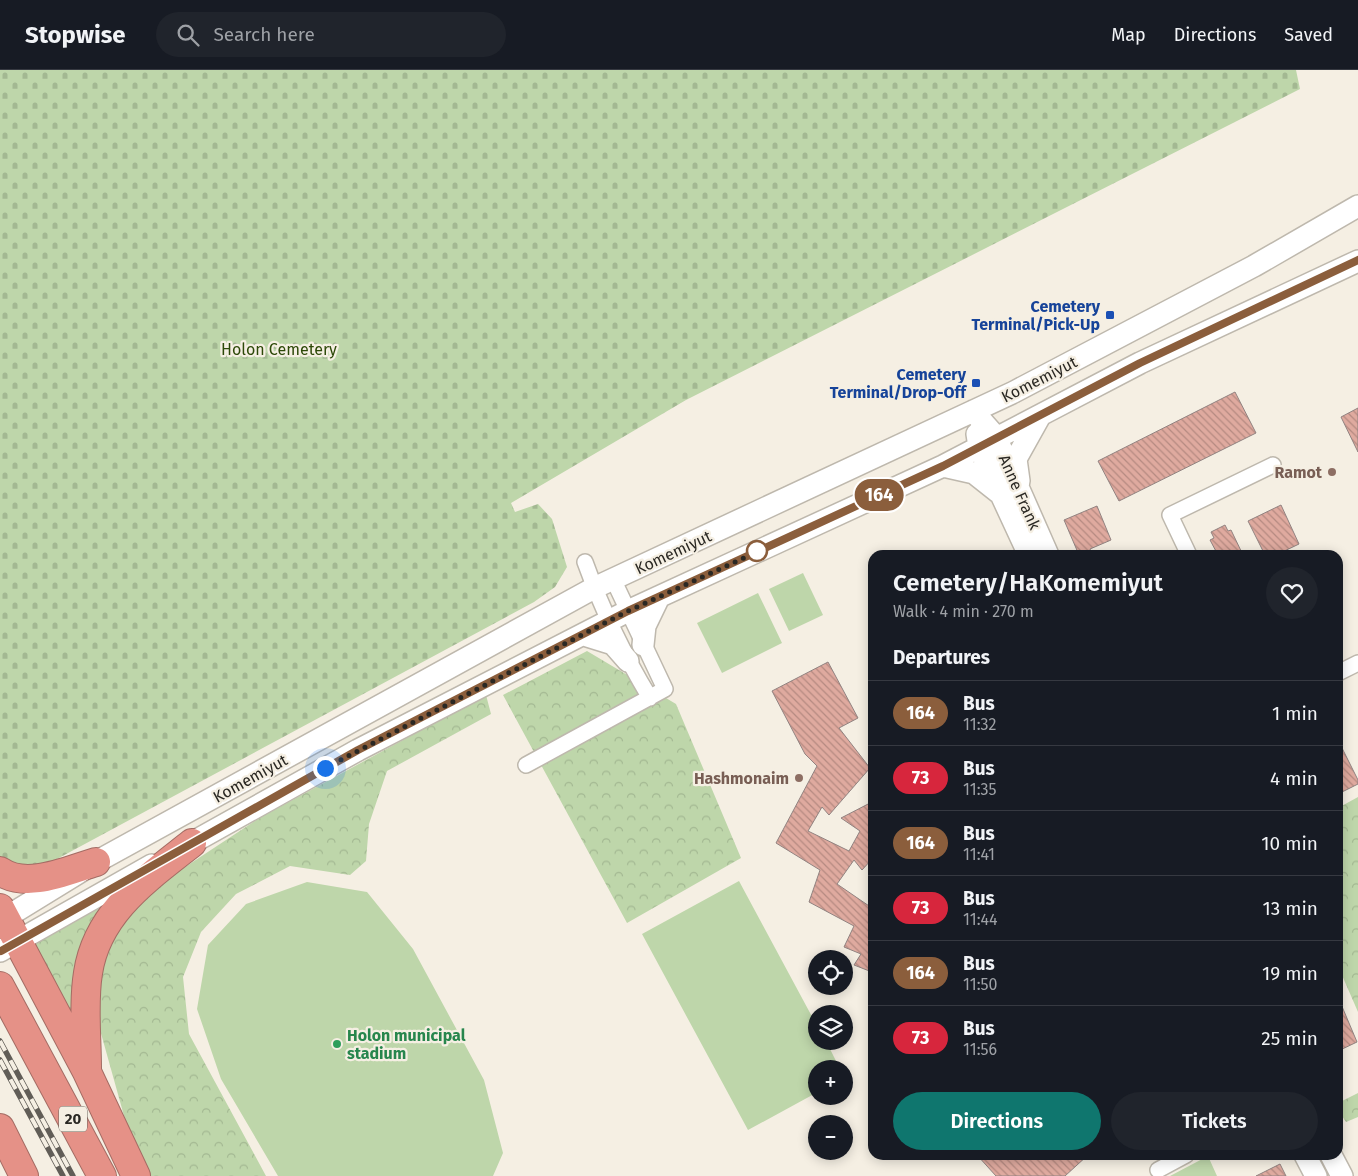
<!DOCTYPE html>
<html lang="en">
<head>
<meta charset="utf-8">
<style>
  body { margin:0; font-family:"Fira Sans",sans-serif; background:#20242c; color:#f1f3f6; height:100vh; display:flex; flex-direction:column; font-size:19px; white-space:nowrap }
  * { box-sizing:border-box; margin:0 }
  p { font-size:16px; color:#9ea1a6 }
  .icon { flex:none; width:28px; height:28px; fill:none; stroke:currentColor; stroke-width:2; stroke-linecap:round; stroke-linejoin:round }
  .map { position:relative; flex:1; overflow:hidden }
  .details { position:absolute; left:868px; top:480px; width:475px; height:610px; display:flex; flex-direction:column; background:#171b24; border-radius:15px; box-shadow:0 2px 12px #0003 }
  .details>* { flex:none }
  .badge { padding:0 10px; border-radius:16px; font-size:18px; line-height:32px }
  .buttons { position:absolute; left:808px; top:880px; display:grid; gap:10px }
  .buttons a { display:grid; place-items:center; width:45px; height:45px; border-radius:50%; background:#171b24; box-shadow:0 2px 12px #0003; font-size:25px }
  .you { position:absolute; width:25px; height:25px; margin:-12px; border:4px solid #fff; border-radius:50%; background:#1a73e8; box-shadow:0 0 0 8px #1a73e833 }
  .map>.badge { position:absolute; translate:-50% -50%; box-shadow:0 0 0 2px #fff }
  h2 { padding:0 25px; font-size:19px; line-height:45px }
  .round { display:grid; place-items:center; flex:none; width:52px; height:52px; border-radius:26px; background:#20242c }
  .summary { display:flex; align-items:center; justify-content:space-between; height:85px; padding:0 25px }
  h1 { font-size:24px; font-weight:600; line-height:38px }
  .action { display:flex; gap:10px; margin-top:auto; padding:10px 25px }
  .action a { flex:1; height:58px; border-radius:30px; background:#0f766e; color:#fff; font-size:20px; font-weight:600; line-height:58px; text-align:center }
  .action a+a { background:#20242c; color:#f1f3f6 }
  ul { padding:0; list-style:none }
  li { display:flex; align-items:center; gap:15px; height:65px; padding:0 25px; border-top:1px solid #363941 }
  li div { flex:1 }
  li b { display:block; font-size:19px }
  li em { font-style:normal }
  li .badge { min-width:55px; font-weight:700; text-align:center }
  header { display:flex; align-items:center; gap:30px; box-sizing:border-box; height:70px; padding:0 25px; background:#171b24; border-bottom:1px solid #363941 }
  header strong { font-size:24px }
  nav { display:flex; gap:28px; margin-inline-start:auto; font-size:18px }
  .search { width:350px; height:45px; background:#20242c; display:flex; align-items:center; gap:12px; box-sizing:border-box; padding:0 18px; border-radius:28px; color:#9ea1a6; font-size:19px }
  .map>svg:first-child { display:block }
</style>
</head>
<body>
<header>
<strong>Stopwise</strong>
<div class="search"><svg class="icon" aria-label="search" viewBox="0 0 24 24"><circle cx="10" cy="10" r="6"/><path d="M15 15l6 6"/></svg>Search here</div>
<nav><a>Map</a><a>Directions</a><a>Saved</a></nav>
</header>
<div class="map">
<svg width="1358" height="1106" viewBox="0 0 1358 1106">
  <defs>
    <pattern id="cemetery-stones" width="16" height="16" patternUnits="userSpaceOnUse" patternTransform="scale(1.25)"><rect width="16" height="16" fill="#bed6aa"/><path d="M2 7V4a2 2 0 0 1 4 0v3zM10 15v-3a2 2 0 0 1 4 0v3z" fill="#a3b892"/></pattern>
    <pattern id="park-crowns" width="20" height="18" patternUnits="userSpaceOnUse" patternTransform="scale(1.25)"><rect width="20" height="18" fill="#bed6aa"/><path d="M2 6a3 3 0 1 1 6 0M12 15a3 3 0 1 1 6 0" fill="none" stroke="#a3b892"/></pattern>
    <pattern id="building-back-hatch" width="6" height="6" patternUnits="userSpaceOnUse" patternTransform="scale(1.25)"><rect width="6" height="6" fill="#dfaa9f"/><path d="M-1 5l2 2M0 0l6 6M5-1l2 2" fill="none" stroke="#b58a81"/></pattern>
  </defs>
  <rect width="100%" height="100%" fill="#f5efe3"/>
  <path fill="#bed6aa" d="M803 503 823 545 789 561 769 519Z
    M758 523 782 573 722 603 697 553Z
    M739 811 816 954V971H826L840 999H816V1023L748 1060 642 864Z
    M307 812 367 822 413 879 484 1010 503 1083 493 1106H278L221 1009 197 939 208 875 246 834Z
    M1208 1086 1217 1106H1170Z"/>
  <path fill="url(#cemetery-stones)" d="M0 0H1296L1300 19 686 330 511 433 515 442 538 434 552 449 567 497 555 517 534 532 31 803 0 790Z"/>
  <path fill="url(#park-crowns)" d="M587 581 676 634 741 788 627 853 503 625Z
    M486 625 491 644 387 701 369 754 366 791 350 805 290 796 236 824 201 862 183 907 189 964 266 1106H149L126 1053 97 949 100 892 138 828 261 747Z
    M1358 727V942L1338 896V738Z
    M125 821 107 839 86 984 29 874Z
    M1358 1023V1047L1346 1052 1338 1040V1033Z"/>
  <path fill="url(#building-back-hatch)" stroke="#918381" d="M1235 322 1256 363 1119 431 1098 391Z
    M1358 338V382L1341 347Z
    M1281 435 1299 474 1276 485H1265L1248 451Z
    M1097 436 1111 470 1090 479 1092 485H1079L1064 450Z
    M1225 455 1228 461 1231 460 1243 485H1218L1210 470 1214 468 1211 462Z
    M828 592 858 648 839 658 870 698 829 745 822 737 808 761 849 781 860 761 841 748 872 732V789L862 800 854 790 837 814 872 838V902L854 895 861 884 844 877 854 856 809 832 820 800 776 773 817 696 805 684 772 621Z
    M1338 670 1358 710V714L1338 724Z
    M1338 927 1357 972 1338 981Z
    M977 1085H1088L1065 1106H996Z
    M1280 1094 1286 1106H1256Z"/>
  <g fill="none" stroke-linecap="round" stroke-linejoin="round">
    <defs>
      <path id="street" d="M1189 485 1170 445 1273 395
        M585 492C602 539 624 585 650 628
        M1338 603 1358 593
        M526 695 665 619 613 509
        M1158 1100 1186 1085"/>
      <path id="secondary" d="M973 341 996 367 1048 485
        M977 364 979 377 1029 485
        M943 396 974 403 998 422
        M1019 411 1016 389 1040 346
        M584 565 613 574 628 591
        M643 575 645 556 659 527
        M179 780 358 680 628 541 943 396 1140 293 1358 191
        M0 851 96 792 594 518 1014 322 1254 196 1358 136
        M0 881 152 795
        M1305 1085 1316 1106
        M1331 1085 1342 1106"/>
      <path id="highway" d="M0 801C27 820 68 800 96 792
        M0 838 87 1002 136 1106
        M0 916 102 1106
        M87 998C87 967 83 934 88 903 97 842 148 808 192 773
        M0 1058 24 1106"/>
    </defs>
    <use href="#street" stroke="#beb8ad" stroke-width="18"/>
    <use href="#secondary" stroke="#beb8ad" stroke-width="24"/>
    <use href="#highway" stroke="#a46c64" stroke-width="30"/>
    <use href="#street" stroke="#fff" stroke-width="15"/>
    <use href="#secondary" stroke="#fff" stroke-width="21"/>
    <use href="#highway" stroke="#e59187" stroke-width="28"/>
    <defs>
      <path id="rail" d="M0 971 73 1106
        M0 990 63 1106"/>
    </defs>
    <use href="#rail" stroke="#615d57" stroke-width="5.5"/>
    <use href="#rail" stroke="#f5efe3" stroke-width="4" stroke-dasharray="11" stroke-linecap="butt"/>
  </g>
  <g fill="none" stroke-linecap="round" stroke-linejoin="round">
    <defs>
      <path id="line" d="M1 881 358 680 628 541 943 396 1140 293 1358 190"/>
    </defs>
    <use href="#line" stroke="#fff" stroke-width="11"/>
    <use href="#line" stroke="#8b5e3c" stroke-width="8"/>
    <path stroke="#2a2823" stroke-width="5" stroke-dasharray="0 9" d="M325 698 628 541 766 478 757 481"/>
  </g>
  <g fill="#1a4fb4" stroke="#f5efe3" stroke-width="2">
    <rect x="1105" y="240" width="10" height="10" rx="2.5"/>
    <rect x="971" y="308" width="10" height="10" rx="2.5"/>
  </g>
  <g fill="#8d6e63" stroke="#f5efe3" stroke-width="2">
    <circle cx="1332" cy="402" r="5"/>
    <circle cx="799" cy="708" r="5"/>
  </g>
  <circle fill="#fff" stroke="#8b5e3c" stroke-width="2.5" cx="757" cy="481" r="10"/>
  <circle fill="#2e9e5b" stroke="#f5efe3" stroke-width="2" cx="337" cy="974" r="5"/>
  <g text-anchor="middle" stroke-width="4.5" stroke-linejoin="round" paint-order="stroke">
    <rect fill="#f5efe3" stroke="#67645d" stroke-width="1" x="59" y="1036.5" width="28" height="25" rx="4"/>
    <g font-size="15" font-weight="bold" fill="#2a2823">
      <text x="73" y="1054">20</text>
    </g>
    <g font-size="16" font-weight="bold" fill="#164399" stroke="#f5efe3" text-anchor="end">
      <text x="1100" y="242">Cemetery<tspan x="1100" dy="18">Terminal/Pick-Up</tspan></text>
      <text x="966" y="310">Cemetery<tspan x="966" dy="18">Terminal/Drop-Off</tspan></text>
    </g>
    <g font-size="16" fill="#2d4908" stroke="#f5efe3">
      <text x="279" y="285">Holon Cemetery</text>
    </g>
    <g font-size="16" fill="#2a2823" stroke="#f5efe3">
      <text transform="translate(1039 309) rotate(-27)" y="6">Komemiyut</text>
      <text transform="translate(1020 422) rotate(66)" y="6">Anne Frank</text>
      <text transform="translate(673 482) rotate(-25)" y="6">Komemiyut</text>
      <text transform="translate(250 708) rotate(-29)" y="6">Komemiyut</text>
    </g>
    <g font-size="16" font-weight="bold" fill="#785e54" stroke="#f5efe3" text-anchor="end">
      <text x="1322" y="408">Ramot</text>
      <text x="789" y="714">Hashmonaim</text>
    </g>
    <g font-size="16" font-weight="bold" fill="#27864d" stroke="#f5efe3" text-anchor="start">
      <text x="347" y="971">Holon municipal<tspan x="347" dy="18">stadium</tspan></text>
    </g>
  </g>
</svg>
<div class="buttons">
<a><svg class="icon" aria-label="locate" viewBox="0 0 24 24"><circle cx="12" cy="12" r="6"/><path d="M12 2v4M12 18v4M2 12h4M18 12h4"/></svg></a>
<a><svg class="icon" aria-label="layers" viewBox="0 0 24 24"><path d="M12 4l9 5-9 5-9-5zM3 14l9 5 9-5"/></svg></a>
<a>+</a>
<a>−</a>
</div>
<div class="you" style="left:325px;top:698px"></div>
<b class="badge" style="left:879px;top:425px;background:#8b5e3c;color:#fff">164</b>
<section class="details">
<div class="summary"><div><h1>Cemetery/HaKomemiyut</h1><p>Walk · 4 min · 270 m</p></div><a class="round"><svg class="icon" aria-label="heart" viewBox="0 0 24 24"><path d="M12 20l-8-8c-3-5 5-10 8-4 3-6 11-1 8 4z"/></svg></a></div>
<h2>Departures</h2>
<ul>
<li><span class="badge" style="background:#8b5e3c;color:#fff">164</span><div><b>Bus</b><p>11:32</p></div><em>1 min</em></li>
<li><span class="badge" style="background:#d7263d;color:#fff">73</span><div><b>Bus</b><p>11:35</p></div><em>4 min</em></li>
<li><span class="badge" style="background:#8b5e3c;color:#fff">164</span><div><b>Bus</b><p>11:41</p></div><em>10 min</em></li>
<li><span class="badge" style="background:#d7263d;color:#fff">73</span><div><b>Bus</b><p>11:44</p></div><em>13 min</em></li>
<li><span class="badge" style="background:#8b5e3c;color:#fff">164</span><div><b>Bus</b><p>11:50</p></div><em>19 min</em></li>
<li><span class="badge" style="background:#d7263d;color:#fff">73</span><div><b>Bus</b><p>11:56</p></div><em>25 min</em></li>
</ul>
<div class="action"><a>Directions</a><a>Tickets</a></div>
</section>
</div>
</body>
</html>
